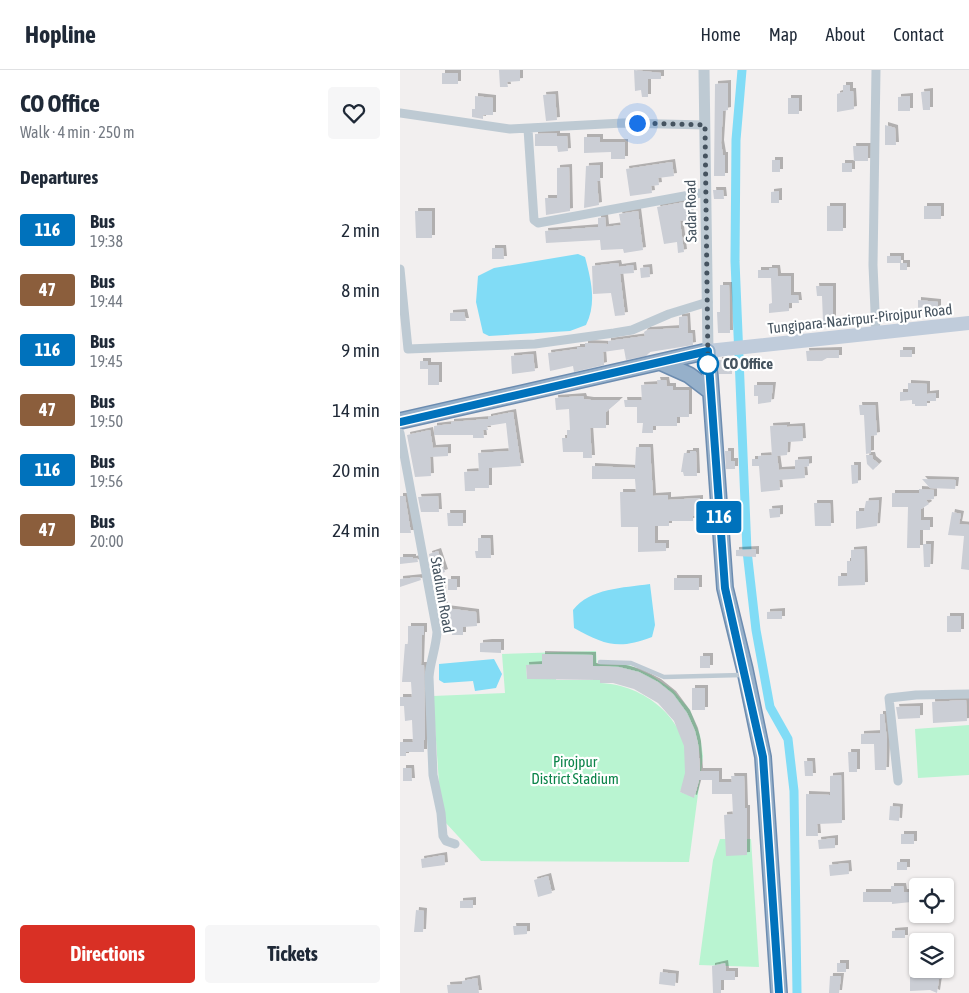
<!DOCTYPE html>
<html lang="en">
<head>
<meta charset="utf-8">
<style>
  body { margin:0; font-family:"Asap Condensed",sans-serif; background:#f6f6f7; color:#1f2937; height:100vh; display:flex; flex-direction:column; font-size:19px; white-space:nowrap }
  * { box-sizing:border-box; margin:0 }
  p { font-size:16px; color:#747a83 }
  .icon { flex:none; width:28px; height:28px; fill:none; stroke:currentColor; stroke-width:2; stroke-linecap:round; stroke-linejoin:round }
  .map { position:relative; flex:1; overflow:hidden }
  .panel { display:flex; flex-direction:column; background:#fff; width:400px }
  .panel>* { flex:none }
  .badge { padding:0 10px; border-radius:4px; font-size:18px; line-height:32px }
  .controls { position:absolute; left:509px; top:808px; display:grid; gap:10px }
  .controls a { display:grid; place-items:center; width:45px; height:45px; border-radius:5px; background:#fff; box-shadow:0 1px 4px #0004; font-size:25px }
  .you { position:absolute; width:25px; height:25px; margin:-12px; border:4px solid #fff; border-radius:50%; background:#1a73e8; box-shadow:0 0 0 8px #1a73e833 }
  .map>.badge { position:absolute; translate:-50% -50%; box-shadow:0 0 0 2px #fff }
  h2 { padding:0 20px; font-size:19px; line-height:45px }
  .round { display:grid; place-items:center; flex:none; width:52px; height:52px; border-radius:5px; background:#f6f6f7 }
  .summary { display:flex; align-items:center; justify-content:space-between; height:85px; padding:0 20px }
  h1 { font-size:24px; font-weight:700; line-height:38px }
  .primary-button { display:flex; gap:10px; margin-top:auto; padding:10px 20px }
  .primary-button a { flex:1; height:58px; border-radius:5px; background:#d93025; color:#fff; font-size:20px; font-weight:700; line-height:58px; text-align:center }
  .primary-button a+a { background:#f6f6f7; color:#1f2937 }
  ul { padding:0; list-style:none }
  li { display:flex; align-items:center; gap:15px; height:60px; padding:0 20px }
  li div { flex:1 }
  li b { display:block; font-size:19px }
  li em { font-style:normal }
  li .badge { min-width:55px; font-weight:700; text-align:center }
  header { display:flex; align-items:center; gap:30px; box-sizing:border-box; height:70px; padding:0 25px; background:#fff; border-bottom:1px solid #e0e1e3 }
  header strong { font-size:24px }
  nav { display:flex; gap:28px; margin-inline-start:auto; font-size:18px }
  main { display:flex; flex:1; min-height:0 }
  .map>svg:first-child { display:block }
</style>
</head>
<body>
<header>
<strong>Hopline</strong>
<nav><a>Home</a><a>Map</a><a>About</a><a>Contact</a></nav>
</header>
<main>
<section class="panel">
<div class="summary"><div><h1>CO Office</h1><p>Walk · 4 min · 250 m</p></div><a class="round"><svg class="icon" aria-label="heart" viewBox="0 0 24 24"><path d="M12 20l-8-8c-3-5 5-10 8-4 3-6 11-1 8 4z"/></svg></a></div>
<h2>Departures</h2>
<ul>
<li><span class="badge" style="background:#0072bc;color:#fff">116</span><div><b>Bus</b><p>19:38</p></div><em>2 min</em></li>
<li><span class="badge" style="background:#8b5e3c;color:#fff">47</span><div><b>Bus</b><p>19:44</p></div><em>8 min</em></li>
<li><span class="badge" style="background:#0072bc;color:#fff">116</span><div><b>Bus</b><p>19:45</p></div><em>9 min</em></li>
<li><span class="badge" style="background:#8b5e3c;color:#fff">47</span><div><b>Bus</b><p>19:50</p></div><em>14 min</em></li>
<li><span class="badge" style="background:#0072bc;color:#fff">116</span><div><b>Bus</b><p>19:56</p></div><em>20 min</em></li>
<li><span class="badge" style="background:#8b5e3c;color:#fff">47</span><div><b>Bus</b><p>20:00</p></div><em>24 min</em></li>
</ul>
<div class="primary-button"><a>Directions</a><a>Tickets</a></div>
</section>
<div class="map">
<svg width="569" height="923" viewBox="0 0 569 923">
  <defs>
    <filter id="shadow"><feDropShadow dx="3" dy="-3" stdDeviation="0" flood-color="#0004"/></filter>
  </defs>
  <rect width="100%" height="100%" fill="#f2efef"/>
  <path fill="#b9f4d1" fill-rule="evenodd" d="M196 581 197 594 229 595 251 605 273 620 290 640 300 665 303 686 289 792 81 791 45 752 40 728 33 626 105 623 102 584ZM157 585H193V610H156ZM126 595 150 609H127ZM200 596C252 597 296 633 300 686 301 700 300 715 294 727L280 722C305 666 255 615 200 613Z
    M569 655V705L518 708 515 659Z
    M320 769H351L359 897 299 895 313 790Z"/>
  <path fill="#81dcf6" d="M178 184 185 187C191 210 197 233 186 255L170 261 89 266 83 263 76 232 78 206 94 198Z
    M250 514 255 555 252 567C218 580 205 575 174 558L173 540C190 518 223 518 250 514Z
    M94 589 102 604 96 618 75 621 73 611 44 613 39 610V594Z"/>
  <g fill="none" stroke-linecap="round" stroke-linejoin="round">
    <path stroke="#81dcf6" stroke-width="9" d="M342 0 336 70 335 191 347 481 356 560 370 637 388 669 394 721 397 923"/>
  </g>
  <path fill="#cbced5" filter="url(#shadow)" d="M99 0H120V11L107 12 108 17H100Z
    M234 0 261 3V9H248V27H242L241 20 235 21Z
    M42 3H58V14H42Z
    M328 13V40L323 41 321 73 323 85H325V106H314L315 14Z
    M443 15H450V21H453L454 39 437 42V24L443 22Z
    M530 21V40H523L521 22Z
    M155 24 157 50 146 51 143 25Z
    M75 26 93 28V45H83V49L72 47V39H75Z
    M510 26V41H498V27Z
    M388 28H399V44H388Z
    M485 55 495 58 496 75H485Z
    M157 63V66H167L168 81 158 82 157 76H135V64Z
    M184 67H200V72H225V89H211V82L184 83Z
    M453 76H468V91H454Z
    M372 90H380V102H372Z
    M272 92 274 106 258 108 259 115 251 116 252 123 230 126 226 99Z
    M442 93H452V102H442Z
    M200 95V111H197L199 135 184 138 186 96Z
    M169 97 170 141 146 145 145 128H157V98Z
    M313 120H323L324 129H314Z
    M379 121V133H371V122Z
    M290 131 291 150 280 151 284 182 278 183 277 172 264 174 257 137Z
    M427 136H443V161H427Z
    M524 136H541V149H524Z
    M15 141H32V168H16Z
    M238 141 243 180 224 183 223 179 201 180 200 170 146 173 145 161 198 157V148L205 147 206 157 221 155 219 144Z
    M92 178H103L104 189H92Z
    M487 186H501V193H507V200H500V193H487Z
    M218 193 219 197 233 195 234 203 220 204 225 245 215 246 211 223 193 224 192 196Z
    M249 197 250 207 241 208 240 198Z
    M369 198H377L378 206H391V225H398L399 233H389V241L369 243V234L372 233 371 208H358V200H369Z
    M320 215H329L330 263H318L317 242H320Z
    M416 216H433V252H423L422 226H417Z
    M518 230 538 232V240L518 242Z
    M64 242 66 251H50V243Z
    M287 246 288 263H292L293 275 250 282 246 286 226 290 224 279 203 282 204 295 174 302 173 296 150 301 148 283 177 279V277H185V273L208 274V271L245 266 244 262 247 260 279 258V247Z
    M439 280V288H427L422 291H407L406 281Z
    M500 280H512V287H500Z
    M133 284 135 301 112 304 111 286Z
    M319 290H332V304H319Z
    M20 291H28V295H39V315H28V299H20Z
    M257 310H266L267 316H273V320H289V347H277V356H253V363H242L243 353H237V337H225L224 330H242L241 315 258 314Z
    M508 313 527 314V324L536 323V331H527V336H515V334H512V330L500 331V322H508Z
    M354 315H373L371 332 358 334V326H354Z
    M183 326 184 329 191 330H220L206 342V358H190L192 388H183V382H163L162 368H167V360H170L169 339 156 340 155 328Z
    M459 335H475L477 365 471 366V383L466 384 464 345H460Z
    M113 342 121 396 89 398V418H75V421H65L64 402 79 401 78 383 109 381 106 353 87 356 88 360H83L84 368H73V365H34V356L51 354V352L88 349V347Z
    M387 355V357L402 356 403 371 388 372 387 385 377 386 379 400 395 399V390L409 389V396L404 397 405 408 379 410 380 420 361 422 359 396H352V389H358V386L372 385 370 356Z
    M30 360 33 378 48 377V386L30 387 31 406 15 407 7 365Z
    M236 377H250L253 426 268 425V430L300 428V446H293V451H269V456H255V473H266V481L238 482V457H221L220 422H236L235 409H192V396L235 398Z
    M290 381H296L297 406H284L283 402H281L284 383H290Z
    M325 381H331V391H335V399H326Z
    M466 385H472L473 389 479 394 473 400 467 394Z
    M451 395H458V413L452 414Z
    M522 409 556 410 555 419 530 418Z
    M519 419 534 420V429L526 430 529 434 521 439V450H530V460H520V478H507L508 437H492V423H519Z
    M0 426H5L11 463H0Z
    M38 426 39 442H21L18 427Z
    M479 430 477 456 456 459V441H464L466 431Z
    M414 433H430L431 456H415Z
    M380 438V447L370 448 369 439Z
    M552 442 561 444 559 454 569 455V500L561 499 564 466 548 465Z
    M47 443H63V456H48Z
    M78 468H90L91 488H76L75 481H78Z
    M523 474H531L530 497H524Z
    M356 479V487L336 486V480Z
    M464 479 465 515 438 516V506H447V491H451V480Z
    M38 481 45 502 33 506 29 484Z
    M0 487H13V489L17 488 18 492 0 494Z
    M20 507 21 510 0 517V509Z
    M274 508H299V520H274Z
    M48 509H57V520H48Z
    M38 515H42L45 538 76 542 77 556 63 557V565H52V553H42L35 519H38Z
    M382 541V549H367V542Z
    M547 546H561V562H547Z
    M8 556H24V565H22L21 595H24L25 670H24V682H6V686H0V672H13L12 650 5 651 4 636H0V627H12L11 612H2L5 574H8Z
    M89 572H101V583L80 582V573Z
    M142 584 193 585V596L219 597 239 602 258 612 273 624 287 643 295 661 298 674 300 701H319V712H332L331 706H344L345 738H347V785L326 786 324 745 333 744 332 724H312V710H299L294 728 280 722 285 703 284 676 274 651 258 633 234 619 213 613H200V610L127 609 126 595 142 594Z
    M300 586H310V598H300Z
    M292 618H305V640H292Z
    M566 630 567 651 533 653 532 632Z
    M520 636V648L498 649 496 637Z
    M480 644H484L487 670 486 700H475L474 674H461V664L480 663Z
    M448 682H457V702H449Z
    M404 691H412L413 706H405Z
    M3 698H11L12 711H3Z
    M441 705 442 753 417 754 418 766H406V724L430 725V706Z
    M490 736 500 737 499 751 489 750Z
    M501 764H514V774H501Z
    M435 768V778L419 779 418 770Z
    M44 785 45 795 22 798 21 789Z
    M497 792H507V800H497Z
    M448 793 449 804 430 806 429 795Z
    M148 806 152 823 138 827 134 810Z
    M491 816H503L504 822H511V832L492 834V832H463V822H491Z
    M73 830V838H60V831Z
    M16 840 24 841 23 862H14Z
    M113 856H127V864L114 865Z
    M505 860V868H492V861Z
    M325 893 326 901H335V910H321V923H313L312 896Z
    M437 893H446V902H437Z
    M541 900 542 909H539L537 923 530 920 510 921V907L533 908V901Z
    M260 902 276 904 275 916 259 914Z
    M430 906H441L439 923H429Z
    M77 908 79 923H48L47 915 62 914V911Z"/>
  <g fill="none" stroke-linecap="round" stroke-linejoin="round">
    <defs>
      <path id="trunk" d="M260 292 289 305 310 321
        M0 351 308 281 325 518 345 600 363 687 379 923"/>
    </defs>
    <use href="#trunk" stroke="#6c8cb0" stroke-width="18"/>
    <path stroke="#becad3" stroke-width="4.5" d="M200 592 231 593 264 607 342 605"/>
    <path stroke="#becad3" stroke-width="9" d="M0 43 110 59 223 53 305 55
      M128 59 134 150 138 153 306 122
      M0 199 8 279 135 274 214 263 232 260 269 244 308 232
      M476 264 473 195 476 0
      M0 363 37 562C36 578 30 592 29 607L33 705 41 743 43 766 46 771 55 774
      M498 711 489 628 516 625 569 624"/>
    <path stroke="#becad3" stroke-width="11" d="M304 0 308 281"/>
    <path stroke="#c0ccdb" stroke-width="14" d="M308 281 569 253"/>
    <use href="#trunk" stroke="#96b0ca" stroke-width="15"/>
  </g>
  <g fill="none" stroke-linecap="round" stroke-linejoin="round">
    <defs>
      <path id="line" d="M0 352 308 281 325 518 363 687 379 923"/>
    </defs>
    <use href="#line" stroke="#fff" stroke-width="11"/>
    <use href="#line" stroke="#0072bc" stroke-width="8"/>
    <path stroke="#45535f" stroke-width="5" stroke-dasharray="0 9" d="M237 53 305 55 308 294"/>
  </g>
  <circle fill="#fff" stroke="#0072bc" stroke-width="2.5" cx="308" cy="294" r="10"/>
  <g text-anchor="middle" stroke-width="4.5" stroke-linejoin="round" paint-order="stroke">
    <g font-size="15" fill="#45535f" stroke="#fff">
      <text transform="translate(291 141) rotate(-91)" y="5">Sadar Road</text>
      <text transform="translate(460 249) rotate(-6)" y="5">Tungipara-Nazirpur-Pirojpur Road</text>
      <text transform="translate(42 525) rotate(80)" y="5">Stadium Road</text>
    </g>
    <g font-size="15" font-weight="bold" fill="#45535f" stroke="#fff" text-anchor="start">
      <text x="323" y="299">CO Office</text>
    </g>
    <g font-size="15" fill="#0c844a" stroke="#fff">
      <text x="175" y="697">Pirojpur<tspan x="175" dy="17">District Stadium</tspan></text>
    </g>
  </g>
</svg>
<div class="controls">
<a><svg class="icon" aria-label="locate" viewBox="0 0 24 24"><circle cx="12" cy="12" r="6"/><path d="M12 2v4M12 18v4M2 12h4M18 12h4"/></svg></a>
<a><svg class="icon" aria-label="layers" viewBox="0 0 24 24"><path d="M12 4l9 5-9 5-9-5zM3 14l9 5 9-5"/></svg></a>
</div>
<div class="you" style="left:237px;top:53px"></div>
<b class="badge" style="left:319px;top:447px;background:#0072bc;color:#fff">116</b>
</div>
</main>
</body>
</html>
